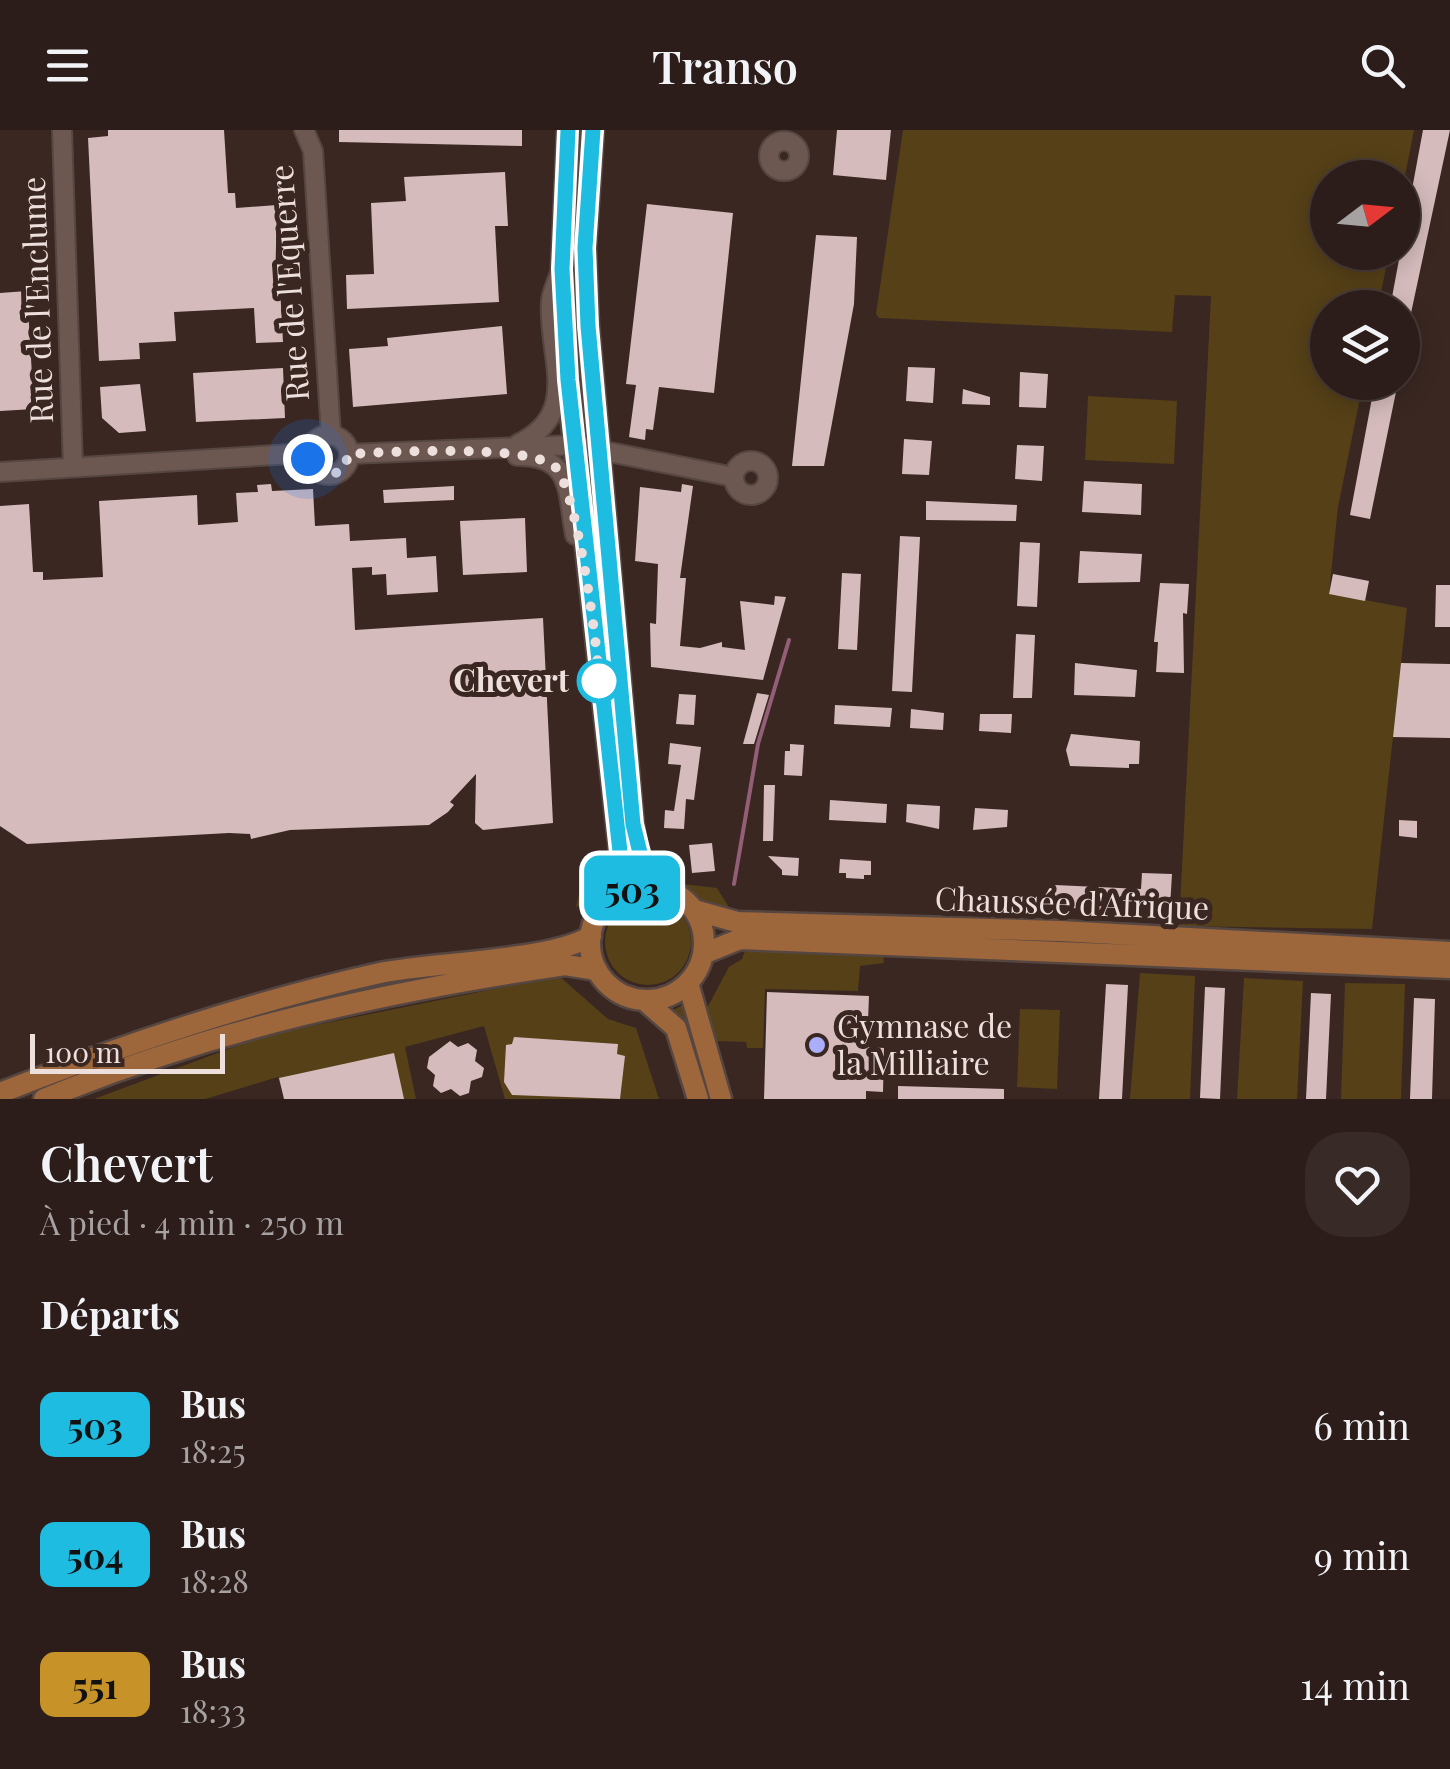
<!DOCTYPE html>
<html lang="fr">
<head>
<meta charset="utf-8">
<style>
  body { margin:0; font-family:"Playfair Display",serif; background:#382a27; color:#f1f3f6; height:100vh; display:flex; flex-direction:column; font-size:38px; white-space:nowrap }
  * { box-sizing:border-box; margin:0 }
  p { font-size:32px; color:#a6a2a2 }
  .icon { flex:none; width:55px; height:55px; fill:none; stroke:currentColor; stroke-width:2; stroke-linecap:round; stroke-linejoin:round }
  .map { position:relative; height:969px; overflow:hidden }
  .side { display:flex; flex-direction:column; background:#2c1d1a; flex:1 }
  .side>* { flex:none }
  .badge { padding:0 20px; border-radius:15px; font-size:35px; line-height:65px }
  .needle { width:65px; rotate:74deg }
  .tools { position:absolute; left:1310px; top:30px; display:grid; gap:20px }
  .tools a { display:grid; place-items:center; width:110px; height:110px; border-radius:50%; background:#2c1d1a; box-shadow:0 5px 25px #0003,0 0 0 2px #483b39; font-size:50px }
  .scale { position:absolute; left:30px; bottom:25px; width:195px; box-sizing:border-box; padding-left:10px; border:5px solid #ecdfdc; border-top:0; font-size:28px; line-height:35px; white-space:nowrap; color:#ecdfdc; -webkit-text-stroke:8px #3a2722; paint-order:stroke }
  .you { position:absolute; width:50px; height:50px; margin:-25px; border:8px solid #fff; border-radius:50%; background:#1a73e8; box-shadow:0 0 0 15px #1a73e833 }
  .map>.badge { position:absolute; translate:-50% -50%; box-shadow:0 0 0 5px #fff }
  h2 { padding:0 40px; font-size:38px; line-height:90px }
  .round { display:grid; place-items:center; flex:none; width:105px; height:105px; border-radius:40px; background:#382a27 }
  .head { display:flex; align-items:center; justify-content:space-between; height:170px; padding:0 40px }
  h1 { font-size:48px; font-weight:600; line-height:75px }
  ul { padding:0; list-style:none }
  li { display:flex; align-items:center; gap:30px; height:130px; padding:0 40px }
  li div { flex:1 }
  li b { display:block; font-size:38px }
  li em { font-style:normal }
  li .badge { min-width:110px; font-weight:700; text-align:center }
  header { display:flex; justify-content:space-between; align-items:center; height:130px; padding:0 40px; background:#2c1d1a; font-size:45px; font-weight:600 }
  .map>svg:first-child { display:block }
</style>
</head>
<body>
<header><svg class="icon" aria-label="menu" viewBox="0 0 24 24"><path d="M4 6h16M4 12h16M4 18h16"/></svg>Transo<svg class="icon" aria-label="search" viewBox="0 0 24 24"><circle cx="10" cy="10" r="6"/><path d="M15 15l6 6"/></svg></header>
<div class="map">
<svg width="1450" height="969" viewBox="0 0 1450 969">
  <rect width="100%" height="100%" fill="#3a2722"/>
  <path fill="#554017" d="M903 0H1414L1403 56 1402 48H1328V122L1389 123 1378 177 1328 178V252L1363 253 1338 377 1329 463 1407 478 1372 799 1179 796 1211 166 1175 165 1172 202 879 188 876 184Z
    M1088 266 1177 271 1174 334 1085 330Z
    M613 726 611 756 594 771 576 777 579 764 604 727Z
    M683 754 717 758 733 784 707 776Z
    M605 812a43 43 0 1 1 86 0a43 43 0 1 1-86 0Z
    M745 821 883 822 884 833 860 836 858 861 765 859 763 918H747L746 912 717 911 706 880 729 837 742 829Z
    M1140 843 1195 846 1190 969H1130Z
    M559 846 608 889 636 898 659 969H505L484 896 405 917 416 969H285L278 947 205 969H94L266 905Z
    M1244 848 1303 851 1297 969H1237Z
    M1345 853 1405 854 1401 969H1341Z
    M685 874 713 969H705L682 894 673 880Z
    M1020 879 1060 880 1057 959 1017 957Z"/>
  <g fill="none" stroke-linecap="round" stroke-linejoin="round">
    <path stroke="#925f77" stroke-width="4" d="M734 754 758 614 789 510"/>
  </g>
  <path fill="#d5bbbc" d="M108 0H224L228 63H235L236 78 277 75 275 158 280 157 283 212 256 213 254 178 174 182 176 211 139 213 140 229 99 231 88 8 108 6Z
    M339 0H522V16L339 12Z
    M837 0H891L886 50 833 45Z
    M1423 0H1450L1407 202H1402V178H1390Z
    M505 42 508 96H495L499 172 347 179 346 145 374 144 371 73 406 71 404 47Z
    M647 74 733 83 714 263 659 257 653 300 646 299 645 310 629 307 636 255 626 254Z
    M816 105 857 107 854 174 824 336H792Z
    M27 161 34 279 0 281V163Z
    M502 196 507 264 353 277 349 219 388 216 387 208Z
    M908 237 935 238 933 273 906 271Z
    M283 238 285 288 196 292 193 243Z
    M1020 242 1048 244 1046 278 1019 277Z
    M1375 252H1398L1370 389 1350 385Z
    M140 254 146 301 119 303 102 288 100 257Z
    M963 259 990 267V275L962 274Z
    M904 309 932 311 929 345 902 344Z
    M1017 315 1044 316 1042 351 1015 349Z
    M1084 351 1142 354 1141 385 1082 382Z
    M271 354 272 361 313 359 315 396 349 394 350 411 406 408 407 428 436 426 438 462 387 465 386 444 372 445V437L352 438 355 500 543 488 553 693 483 700 475 693 476 644 450 672 454 675 448 682 429 695 290 700 251 709 250 704 229 703 27 714 0 696V376L29 374 33 442H43V450L103 447 99 371 197 365 198 395 238 392 236 363 258 362 257 355Z
    M682 354 693 356 680 448H686L680 516 700 518 722 512V517L745 520 740 471 774 475 775 466 786 467 763 550 651 537 650 493 656 494 658 434 635 431 640 357 681 362Z
    M454 356V370L384 373 383 360Z
    M926 371 1017 375 1016 391 926 390Z
    M525 388 527 442 463 445 460 391Z
    M900 406 920 407 912 562 892 561Z
    M1020 412 1040 413 1037 477 1017 476Z
    M1080 421 1142 424 1140 452 1078 453Z
    M842 443 861 444 857 520 838 519Z
    M1333 444 1369 451 1365 471 1329 464Z
    M1160 453 1189 454 1187 484 1183 483 1184 543 1156 542 1158 512H1154Z
    M1436 455H1450V497H1435Z
    M1016 504 1035 505 1032 568H1013Z
    M1075 533 1137 540 1135 567 1074 565Z
    M1401 533 1450 534V608L1393 607Z
    M757 563 769 565 754 614H743Z
    M679 564 696 565 694 595 676 594Z
    M835 575 892 578 890 597 834 594Z
    M911 579 944 583 943 600 910 598Z
    M980 584H1012L1011 603 979 601Z
    M1071 604 1140 611 1139 634H1129V638L1070 636 1066 620Z
    M670 613 701 617 694 670 686 669 684 699 664 698 665 680 674 681 681 635 668 634Z
    M790 614 804 615 802 646 784 645 785 621H790Z
    M764 655H775L773 711H763Z
    M830 670 887 674 886 693 829 690Z
    M907 674 940 676 939 699 906 692Z
    M975 678 1008 680 1007 697 973 700Z
    M1399 690 1417 691V708L1399 706Z
    M712 713 715 741 692 743 689 715Z
    M768 726 799 728 798 746 782 745V740Z
    M840 729 871 731V745H864V749L846 748V743H839Z
    M1142 743 1172 744 1170 777 1122 774V781L1054 777 1055 755 1141 759Z
    M1106 854 1128 855 1122 969H1099Z
    M1205 857 1225 858 1220 969 1200 968Z
    M767 862 869 866 867 917 884 918 883 962 866 961V969H764Z
    M1311 863 1331 864 1326 969H1306Z
    M1414 868 1435 869 1432 969H1410Z
    M514 907 618 914 617 924 625 926 620 969 512 965 504 952 506 915 512 914Z
    M450 911 458 917 468 913 477 920 475 931 484 938 482 947 471 951 469 963 460 966 451 959 441 963 433 956 435 945 427 938 429 927Z
    M394 923 404 969H284L279 948Z
    M898 956 1004 959V969H898Z"/>
  <g fill="none" stroke-linecap="round" stroke-linejoin="round">
    <defs>
      <path id="minor" d="M62 0 73 337
        M304 0 313 21 331 305
        M769 26a15 15 0 1 1 30 0a15 15 0 1 1-30 0Z
        M309 325a20 20 0 1 1 40 0a20 20 0 1 1-40 0Z
        M518 314C583 283 547 226 551 171 552 161 558 150 561 140
        M349 324 574 315 734 347
        M517 326C574 325 567 364 575 405
        M734 348a17 17 0 1 1 34 0a17 17 0 1 1-34 0Z
        M0 342 308 323"/>
      <path id="major" d="M568 0 562 139 571 284 622 740 617 765
        M593 0 585 118 588 195 633 694 636 717 655 756
        M590 813a57 57 0 1 1 114 0a57 57 0 1 1-114 0Z
        M694 780 737 792 1060 801 1450 822
        M703 824 740 809 1450 838
        M688 853 721 969
        M644 870 676 898 698 969
        M0 963C124 914 250 872 380 843 434 832 551 831 591 806
        M44 969C215 899 383 862 565 835L597 840"/>
    </defs>
    <use href="#minor" stroke="#564641" stroke-width="22"/>
    <use href="#major" stroke="#564641" stroke-width="25"/>
    <use href="#minor" stroke="#6d5751" stroke-width="18"/>
    <use href="#major" stroke="#9e673b" stroke-width="20"/>
  </g>
  <g fill="none" stroke-linecap="round" stroke-linejoin="round">
    <defs>
      <path id="line" d="M568 0 562 139 568 250 622 740 617 764 654 756 642 731 633 694 588 196 585 118 593 0"/>
    </defs>
    <use href="#line" stroke="#fff" stroke-width="22"/>
    <use href="#line" stroke="#1fbce1" stroke-width="15"/>
    <path stroke="#ecdfdc" stroke-width="10" stroke-dasharray="0 18" d="M308 329 318 342 328 346 343 340 349 324C390 322 525 314 554 336 576 352 598 518 599 551"/>
  </g>
  <circle fill="#fff" stroke="#1fbce1" stroke-width="5" cx="599" cy="551" r="20"/>
  <circle fill="#abaffb" stroke="#3a2722" stroke-width="4" cx="817" cy="915" r="10"/>
  <g text-anchor="middle" stroke-width="10" stroke-linejoin="round" paint-order="stroke">
    <g font-size="32" fill="#ecdfdc" stroke="#3a2722">
      <text transform="translate(290 153) rotate(-94)" y="11">Rue de l'Equerre</text>
      <text transform="translate(38 170) rotate(-92)" y="11">Rue de l'Enclume</text>
      <text transform="translate(1072 774) rotate(2)" y="11">Chaussée d'Afrique</text>
    </g>
    <g font-size="32" font-weight="bold" fill="#ecdfdc" stroke="#3a2722" text-anchor="end">
      <text x="569" y="562">Chevert</text>
    </g>
    <g font-size="32" fill="#ecdfdc" stroke="#3a2722" text-anchor="start">
      <text x="837" y="908">Gymnase de<tspan x="837" dy="37">la Milliaire</tspan></text>
    </g>
  </g>
</svg>
<div class="tools">
<a><svg class="needle" viewBox="-14 -14 28 28"><path d="M0-13l5 13h-10z" fill="#e53935"/><path d="M0 13l5-13h-10z" fill="#a6a2a2"/></svg></a>
<a><svg class="icon" aria-label="layers" viewBox="0 0 24 24"><path d="M12 4l9 5-9 5-9-5zM3 14l9 5 9-5"/></svg></a>
</div>
<div class="scale">100 m</div>
<div class="you" style="left:308px;top:329px"></div>
<b class="badge" style="left:632px;top:758px;background:#1fbce1;color:#111">503</b>
</div>
<section class="side">
<div class="head"><div><h1>Chevert</h1><p>À pied · 4 min · 250 m</p></div><a class="round"><svg class="icon" aria-label="heart" viewBox="0 0 24 24"><path d="M12 20l-8-8c-3-5 5-10 8-4 3-6 11-1 8 4z"/></svg></a></div>
<h2>Départs</h2>
<ul>
<li><span class="badge" style="background:#1fbce1;color:#111">503</span><div><b>Bus</b><p>18:25</p></div><em>6 min</em></li>
<li><span class="badge" style="background:#1fbce1;color:#111">504</span><div><b>Bus</b><p>18:28</p></div><em>9 min</em></li>
<li><span class="badge" style="background:#c79227;color:#111">551</span><div><b>Bus</b><p>18:33</p></div><em>14 min</em></li>
</ul>
</section>
</body>
</html>
